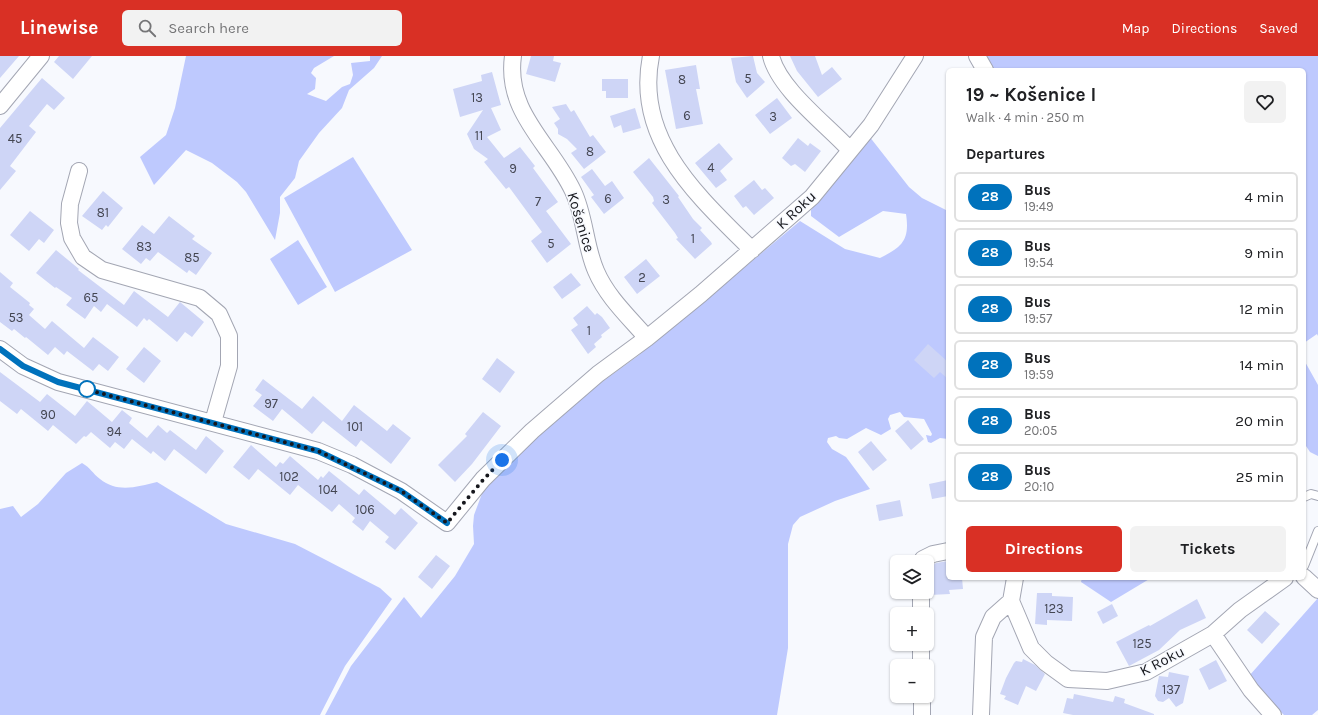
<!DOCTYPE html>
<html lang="en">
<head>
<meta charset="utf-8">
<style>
  body { margin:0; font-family:Karla,sans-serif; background:#f2f2f2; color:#202124; height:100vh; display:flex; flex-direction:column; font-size:15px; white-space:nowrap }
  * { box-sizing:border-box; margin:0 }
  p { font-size:13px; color:#757577 }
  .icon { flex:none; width:22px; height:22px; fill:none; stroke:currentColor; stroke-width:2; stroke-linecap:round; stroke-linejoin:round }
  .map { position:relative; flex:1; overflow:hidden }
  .side { position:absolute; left:946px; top:12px; width:360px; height:512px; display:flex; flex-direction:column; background:#fff; border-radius:6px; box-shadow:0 1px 3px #0004 }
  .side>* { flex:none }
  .badge { padding:0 8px; border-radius:13px; font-size:14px; line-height:26px }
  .controls { position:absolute; left:890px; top:499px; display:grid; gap:8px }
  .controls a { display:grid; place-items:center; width:44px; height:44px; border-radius:6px; background:#fff; box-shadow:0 1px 3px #0004; font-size:20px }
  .you { position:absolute; width:20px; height:20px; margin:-10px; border:3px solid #fff; border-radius:50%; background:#1a73e8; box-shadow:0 0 0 6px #1a73e833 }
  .map>.badge { position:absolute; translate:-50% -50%; box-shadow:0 0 0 2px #fff }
  h2 { padding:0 20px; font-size:15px; line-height:36px }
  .round { display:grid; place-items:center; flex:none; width:42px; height:42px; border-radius:6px; background:#f2f2f2 }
  .head { display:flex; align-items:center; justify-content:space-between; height:68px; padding:0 20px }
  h1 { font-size:19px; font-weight:700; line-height:30px }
  .action { display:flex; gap:8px; margin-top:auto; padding:8px 20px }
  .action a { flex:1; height:46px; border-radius:6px; background:#d93025; color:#fff; font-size:16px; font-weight:700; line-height:46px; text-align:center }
  .action a+a { background:#f2f2f2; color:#202124 }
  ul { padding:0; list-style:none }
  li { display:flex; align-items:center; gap:12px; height:50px; margin:0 8px 6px; padding:0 12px; border:2px solid #e0e0e0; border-radius:6px }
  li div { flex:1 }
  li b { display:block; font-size:15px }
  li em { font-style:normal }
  li .badge { min-width:44px; font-weight:700; text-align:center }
  header { display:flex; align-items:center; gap:24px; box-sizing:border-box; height:56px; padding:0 20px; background:#d93025; color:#fff }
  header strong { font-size:19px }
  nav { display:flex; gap:22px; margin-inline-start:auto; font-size:14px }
  .search { width:280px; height:36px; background:#f2f2f2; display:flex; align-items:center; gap:10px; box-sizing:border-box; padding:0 14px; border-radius:6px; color:#757577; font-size:15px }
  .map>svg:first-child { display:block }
</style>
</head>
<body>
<header>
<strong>Linewise</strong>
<div class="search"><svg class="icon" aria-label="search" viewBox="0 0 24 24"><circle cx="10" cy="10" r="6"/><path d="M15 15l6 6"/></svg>Search here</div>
<nav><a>Map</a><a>Directions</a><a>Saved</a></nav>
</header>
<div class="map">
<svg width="1318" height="659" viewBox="0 0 1318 659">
  <rect width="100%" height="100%" fill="#f7f9fe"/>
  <path fill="#bec9fe" d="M186 0H334L314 12 311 17 316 22 315 33 307 38 326 45 342 31 350 28 353 19 351 7 370 5V0H382L374 12 349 34 342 52 319 77 299 105 295 122 280 141V157L275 184 246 136 237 126 212 107 186 94 154 129 140 101 166 79 175 52Z
    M980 0H1318V280L1317 278 1304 287V14H988Z
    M869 80 909 131 922 142 948 155V383L940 382 931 387 928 386 926 379 931 380 932 378 924 363 904 361 900 356 890 359 888 363 891 373 881 379 866 372 847 383 839 382 836 380 828 382 827 386 832 393 846 401 870 433 835 445 800 461 793 469 788 488V592L777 659H325L351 610 404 541 421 562 455 520 474 488 473 470 474 459 483 435 511 403 595 331 639 299 800 165 845 193 880 202C902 191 910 184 906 158L883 155 839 181 811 160V154Z
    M353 101 412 194 335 236 284 142Z
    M298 184 327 231 298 249 270 203Z
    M1304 304 1318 329V400L1310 396 1304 387Z
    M82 407C91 412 92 417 100 423 117 437 137 431 157 426L226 468 295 488 380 532 392 543 345 610 320 659H0V453L13 450 21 461 38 448 66 417Z
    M1082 522H1151L1111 546 1081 526Z
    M1318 542V654L1312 659H1284L1266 642 1249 620Z"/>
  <path fill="#ced5f6" d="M0 0H19L0 22Z
    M59 0H92L73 23 54 6Z
    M531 0H554L553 5 561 7 555 26 526 18Z
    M753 0 757 17 765 26 747 42 736 26 731 2Z
    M790 0H815L822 19 832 11 842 23 818 41 797 15Z
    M696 9 700 33H696L703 68 676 73 665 14Z
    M492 16 501 49 491 52 501 74 487 81 504 102 520 91 535 110 533 112 558 146 546 155 571 188 547 207 531 185 542 176 509 131 506 133 484 106 488 103 474 93 467 78 483 54 460 61 453 33 482 25 481 19Z
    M42 22 65 42 54 54 47 48 29 70 36 76 10 110 16 115 0 134V72Z
    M602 23H628V42H606V35H602Z
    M777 42 792 62 770 78 755 59Z
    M566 48 571 56 574 54 590 81 593 79 606 96 584 113 571 97 577 93 567 83 558 78V73L554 67 560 63 552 51Z
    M635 52 641 72 623 77 621 69 614 72 610 60Z
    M798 82 808 90 810 87 821 95 805 116 795 108 791 110 782 102Z
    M719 87 733 103 720 115 727 124 716 132 695 107Z
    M649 102 679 140 678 141 693 163 702 172 700 174 711 186 712 188 695 203 676 183 678 182 675 177 652 147 654 145 653 141 633 116Z
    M592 113 605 130 612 125 624 142 604 158 591 141 594 139 581 121Z
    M754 124 762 134 765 132 774 142 754 159 746 150 743 152 734 140Z
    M103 135 123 152 108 171 106 169 102 174 82 160Z
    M30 155 54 174 44 187 39 183 29 195 10 179Z
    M169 160 195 180 192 183 212 197 196 219 189 214 187 217 158 196 150 205 146 202 141 208 122 193 142 169 154 178Z
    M56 194 79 213 78 214 124 249 134 235 168 261 180 246 204 266 192 281 185 276 177 286 149 263 147 265 144 262 137 271 107 248 101 256 94 250 85 263 66 249 72 242 56 231 55 232 36 217Z
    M646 203 660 220 637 238 624 221Z
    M0 216 13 227 10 231 30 247 29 249 34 253 29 259 45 273 52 265 84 292 93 281 119 301 108 315 99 308 93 315 67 295 64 299 55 291 48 299 26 281 25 282 14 273 12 275 0 266Z
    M571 217 581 229 562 243 553 231Z
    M587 250 595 259 597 257 602 261 610 272 601 279 602 281 594 288 596 291 588 298 571 274 578 269 573 262Z
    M928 288 948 306V323L940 316 934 322 914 304Z
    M144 291 161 305 144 327 126 313Z
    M497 302 515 316 500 337 482 323Z
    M0 316 40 346 47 338 75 360 87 345 112 366 122 354 132 362 129 367 147 382 158 369 167 377 170 374 196 394 206 380 224 395 206 418 174 393 165 405 153 395 151 398 132 383 124 393 115 386 110 392 91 376 86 381 84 380 76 388 53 369 48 375 21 353 17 358 0 345Z
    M263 323 302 353 313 340 342 365 354 349 387 375 393 368 411 382 391 408 361 384 356 391 323 365 312 378 282 353 273 365 253 350 262 339 255 334Z
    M483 356 501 370 472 408 455 426 438 409 467 380 465 378Z
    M908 364 924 383 911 394 895 375Z
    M871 385 887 404 873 415 858 396Z
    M251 389 276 411 280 406 283 408 290 400 318 424 321 420 323 422 329 415 359 439 364 433 395 459 401 452 418 467 395 494 385 486 389 481 370 465 363 475 352 466 355 462 339 448 332 456 298 429 290 439 258 413 249 424 233 411Z
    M948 424V440L932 443 929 428Z
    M900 444 903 460 879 465 876 449Z
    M436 499 450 510 432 533 418 521Z
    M948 505V522H962L963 533 949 534 950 538 930 539 929 514H933V509L936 507Z
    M1037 537H1052V540L1073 541 1072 565 1047 564V569L1035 568Z
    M1197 543 1206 562 1180 574 1159 594 1129 610 1116 586 1149 569 1150 570Z
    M1112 548 1118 560 1103 568 1097 556Z
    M1265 555 1280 568 1262 588 1247 574Z
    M1023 603 1035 609 1045 618 1036 635 1026 630 1018 649 1004 643 1006 640 1000 638 1006 622 1014 607 1016 605 1022 606Z
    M1216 604 1227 625 1209 634 1199 613Z
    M1169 616 1189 620 1183 647 1176 651 1169 642 1163 646 1158 645 1155 640 1159 620 1168 621Z
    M1074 638 1113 646 1115 640 1125 643 1124 647 1154 658V659H1073L1063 657 1067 642 1073 643Z"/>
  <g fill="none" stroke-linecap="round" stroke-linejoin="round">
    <defs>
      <path id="lane" d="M1304 441 1311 438 1318 440
        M1304 510 1318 475"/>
      <path id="street" d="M513 0C505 57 551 88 573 135 585 160 585 190 596 215 607 241 629 261 647 282
        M651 0C634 84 698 140 752 194
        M771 0C779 33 826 68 849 93
        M977 0 985 14
        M0 50 41 0
        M79 115 70 148 69 167 72 182 83 201 102 214 200 242 219 258 229 280V310L213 366
        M0 293 23 310 58 326 318 395 352 409 401 435 447 467 483 423 532 375 598 318 647 282 701 238 812 141 871 69 915 0
        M923 506V503L933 498 948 495
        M1304 521 1318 534
        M1015 522 1011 545 1031 592 1046 607 1068 623 1107 625 1146 616 1213 578 1240 554 1285 522
        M921 536V558
        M1213 578 1251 634 1273 659
        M921 588V610
        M922 640V659
        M981 659 984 581 993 561 1011 545"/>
    </defs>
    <use href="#lane" stroke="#a3a6b3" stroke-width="10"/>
    <use href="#street" stroke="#a3a6b3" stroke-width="18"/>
    <use href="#lane" stroke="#fff" stroke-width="8"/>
    <use href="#street" stroke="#fff" stroke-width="16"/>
  </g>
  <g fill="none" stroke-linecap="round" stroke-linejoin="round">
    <defs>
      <path id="line" d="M0 293 23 310 58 326 318 395 401 435 447 467"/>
    </defs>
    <use href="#line" stroke="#fff" stroke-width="9"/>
    <use href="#line" stroke="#0072bc" stroke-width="6"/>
    <path stroke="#16171c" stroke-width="4" stroke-dasharray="0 7.2" d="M87 333H85L318 395 401 435 447 467 483 424 502 404"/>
  </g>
  <circle fill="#fff" stroke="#0072bc" stroke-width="2" cx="87" cy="333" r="8"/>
  <g text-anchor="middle" stroke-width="3" stroke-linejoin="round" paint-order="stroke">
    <g font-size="13" fill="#444652">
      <text x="748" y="27">5</text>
      <text x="682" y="28">8</text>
      <text x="477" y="46">13</text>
      <text x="687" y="64">6</text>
      <text x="773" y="65">3</text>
      <text x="479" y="84">11</text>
      <text x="15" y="87">45</text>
      <text x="590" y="100">8</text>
      <text x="711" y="116">4</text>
      <text x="513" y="117">9</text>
      <text x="608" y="147">6</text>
      <text x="666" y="148">3</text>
      <text x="538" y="150">7</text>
      <text x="103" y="161">81</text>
      <text x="693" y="187">1</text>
      <text x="551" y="192">5</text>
      <text x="144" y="195">83</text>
      <text x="192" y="206">85</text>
      <text x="642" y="226">2</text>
      <text x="91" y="246">65</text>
      <text x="16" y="266">53</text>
      <text x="589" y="279">1</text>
      <text x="271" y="352">97</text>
      <text x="48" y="363">90</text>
      <text x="355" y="375">101</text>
      <text x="114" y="380">94</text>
      <text x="289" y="425">102</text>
      <text x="328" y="438">104</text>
      <text x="365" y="458">106</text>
      <text x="1054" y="557">123</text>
      <text x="1142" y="592">125</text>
      <text x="1171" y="638">137</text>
    </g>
    <g font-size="15" fill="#16171c" stroke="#f7f9fe">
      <text transform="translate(796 154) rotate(-43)" y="5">K Roku</text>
      <text transform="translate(581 166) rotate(73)" y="5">Košenice</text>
      <text transform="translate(1162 605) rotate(-27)" y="5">K Roku</text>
    </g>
  </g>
</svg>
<div class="controls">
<a><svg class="icon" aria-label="layers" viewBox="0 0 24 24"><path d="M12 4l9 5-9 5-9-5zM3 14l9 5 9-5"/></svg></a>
<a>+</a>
<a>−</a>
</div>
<div class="you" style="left:502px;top:404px"></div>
<section class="side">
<div class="head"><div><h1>19 ~ Košenice I</h1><p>Walk · 4 min · 250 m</p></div><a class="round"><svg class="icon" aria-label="heart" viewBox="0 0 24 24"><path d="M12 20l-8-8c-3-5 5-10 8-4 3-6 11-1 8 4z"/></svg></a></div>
<h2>Departures</h2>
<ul>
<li><span class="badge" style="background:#0072bc;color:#fff">28</span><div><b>Bus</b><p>19:49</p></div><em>4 min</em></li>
<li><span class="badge" style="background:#0072bc;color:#fff">28</span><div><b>Bus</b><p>19:54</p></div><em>9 min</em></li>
<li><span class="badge" style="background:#0072bc;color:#fff">28</span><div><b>Bus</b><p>19:57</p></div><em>12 min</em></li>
<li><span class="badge" style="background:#0072bc;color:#fff">28</span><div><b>Bus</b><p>19:59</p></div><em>14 min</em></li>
<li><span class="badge" style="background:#0072bc;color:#fff">28</span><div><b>Bus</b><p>20:05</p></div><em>20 min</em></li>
<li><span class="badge" style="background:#0072bc;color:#fff">28</span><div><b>Bus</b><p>20:10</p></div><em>25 min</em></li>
</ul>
<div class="action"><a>Directions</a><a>Tickets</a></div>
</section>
</div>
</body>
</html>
